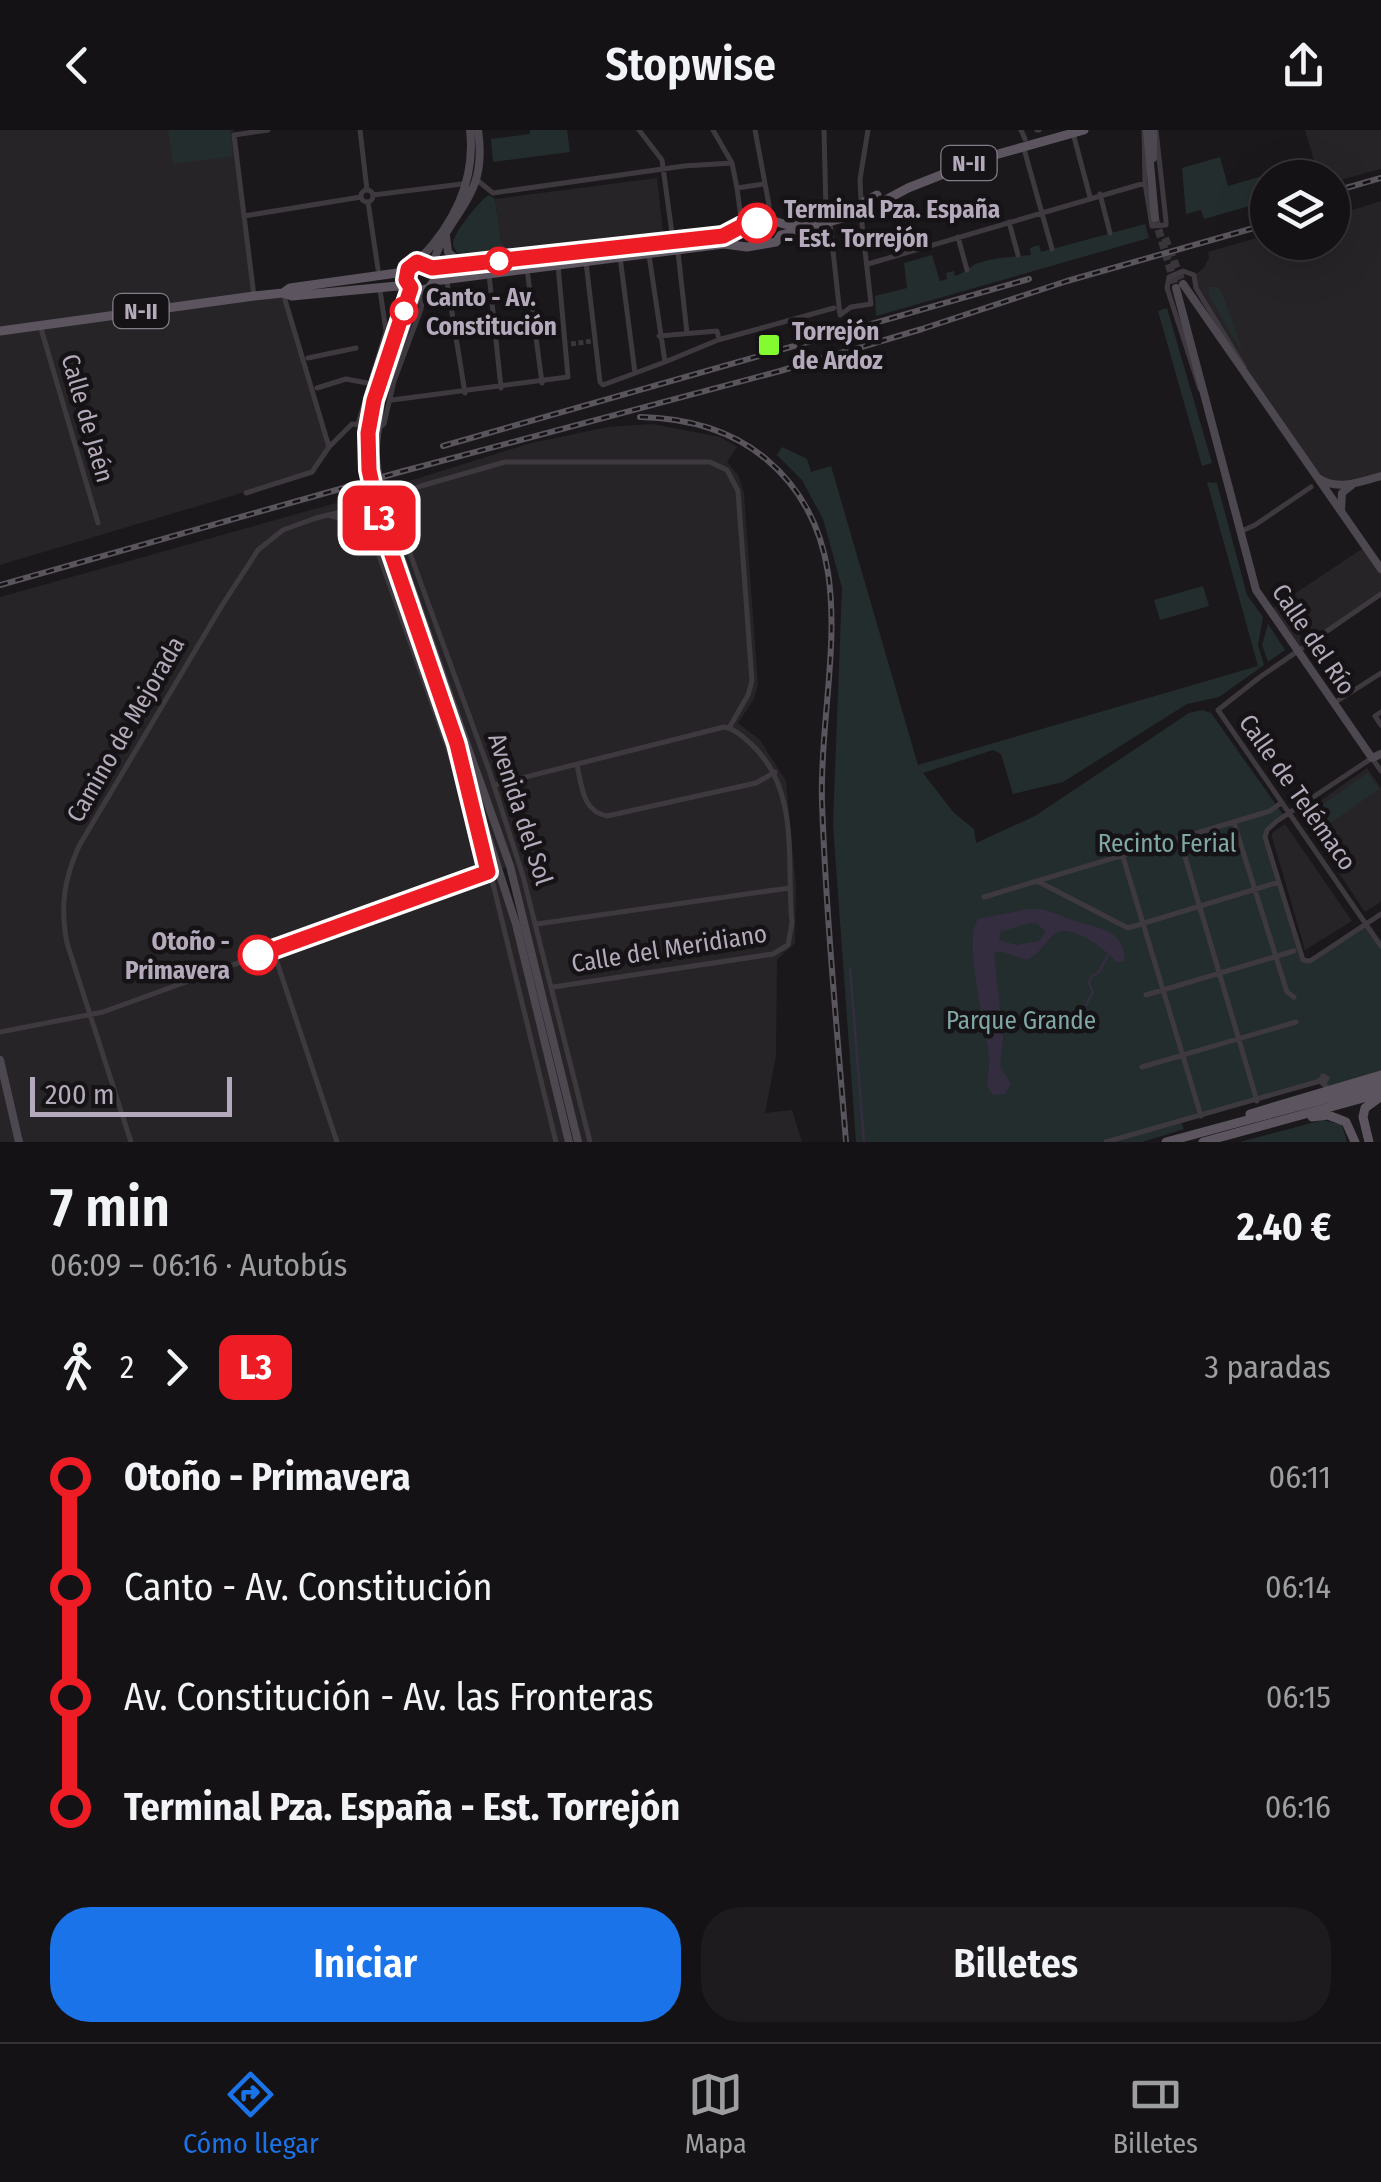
<!DOCTYPE html>
<html lang="es">
<head>
<meta charset="utf-8">
<style>
  body { margin:0; font-family:"Fira Sans Condensed",sans-serif; background:#1d1b1d; color:#f1f3f6; height:100vh; display:flex; flex-direction:column; font-size:38px; white-space:nowrap }
  * { box-sizing:border-box; margin:0 }
  p { font-size:32px; color:#9d9ea0 }
  .icon { flex:none; width:55px; height:55px; fill:none; stroke:currentColor; stroke-width:2; stroke-linecap:round; stroke-linejoin:round }
  .map { position:relative; height:1012px; overflow:hidden }
  .details { display:flex; flex-direction:column; background:#141214; flex:1 }
  .details>* { flex:none }
  .badge { padding:0 20px; border-radius:15px; font-size:35px; line-height:65px }
  .fabs { position:absolute; left:1250px; top:30px; display:grid; gap:20px }
  .fabs a { display:grid; place-items:center; width:100px; height:100px; border-radius:50%; background:#141214; box-shadow:0 10px 40px #0002,0 0 0 2px #333234; font-size:50px }
  .scale { position:absolute; left:30px; bottom:25px; width:202px; box-sizing:border-box; padding-left:10px; border:5px solid #b4aabb; border-top:0; font-size:28px; line-height:35px; white-space:nowrap; color:#b4aabb; -webkit-text-stroke:8px #151315; paint-order:stroke }
  .map>.badge { position:absolute; translate:-50% -50%; box-shadow:0 0 0 5px #fff }
  .legs { display:flex; align-items:center; gap:15px; height:110px; padding:0 50px; font-size:32px }
  .legs p { margin-inline-start:auto }
  .overview { display:flex; align-items:center; justify-content:space-between; height:170px; padding:0 50px }
  h1 { font-size:55px; font-weight:600; line-height:75px }
  .cta { display:flex; gap:20px; margin-top:auto; padding:20px 50px }
  .cta a { flex:1; height:115px; border-radius:40px; background:#1a73e8; color:#fff; font-size:40px; font-weight:600; line-height:115px; text-align:center }
  .cta a+a { background:#1d1b1d; color:#f1f3f6 }
  ul { padding:0 50px; list-style:none }
  li { display:flex; align-items:center; gap:35px; height:110px; font-size:38px }
  li i { display:grid; place-items:center; width:15px; height:100%; margin:0 12px; background:currentColor }
  li i::after { content:''; width:25px; height:25px; margin:-12px; border:8px solid; border-radius:50%; background:#141214 }
  li p { margin-inline-start:auto }
  li:first-child i { background:linear-gradient(#0000 50%,currentColor 0) }
  li:last-child i { background:linear-gradient(currentColor 50%,#0000 0) }
  header { display:flex; justify-content:space-between; align-items:center; height:130px; padding:0 50px; background:#141214; font-size:45px; font-weight:600 }
  .menu { display:flex; justify-content:space-around; align-items:center; height:140px; border-top:2px solid #333234; background:#141214; font-size:28px; color:#9d9ea0 }
  .menu a { display:grid; justify-items:center; gap:5px }
  .menu .active { color:#1a73e8 }
  .map>svg:first-child { display:block }
</style>
</head>
<body>
<header><svg class="icon" aria-label="back" viewBox="0 0 24 24"><path d="M15 5l-7 7 7 7"/></svg>Stopwise<svg class="icon" aria-label="share" viewBox="0 0 24 24"><path d="M12 15V3M7 8l5-5 5 5M5 13v7h14v-7"/></svg></header>
<div class="map">
<svg width="1381" height="1012" viewBox="0 0 1381 1012">
  <rect width="100%" height="100%" fill="#1a181a"/>
  <path fill="#272427" d="M0 0H233L254 166 283 163 329 317 312 342 0 435Z
    M1305 0H1381V39L1333 52 1332 48 1319 47Z
    M657 48 663 102 509 121 501 112 495 69Z
    M1381 71V346L1353 354 1324 353 1247 244 1196 158 1194 145 1203 139 1209 128 1208 122 1267 105 1268 112H1332L1333 86Z
    M652 294 720 307 737 317 727 332 738 345 744 363 758 555 754 569 738 593 760 610 786 651 796 757 795 813 777 830 776 926 765 983 792 980 802 1012H578L509 736 501 739 569 1012H0V467L361 366 531 313 608 297Z
    M1365 417 1381 439V464L1297 521 1270 480Z
    M1367 638 1381 658V772L1365 782 1300 685Z
    M1285 694 1352 791 1305 820 1272 707V703Z"/>
  <path fill="#242d2e" d="M168 0H230L233 26 173 34Z
    M530 0H567L570 22 493 32 491 9 530 4Z
    M1220 27 1228 56 1315 31 1319 47 1268 48 1267 71 1204 89 1201 80 1186 84 1182 38Z
    M489 65 495 69 501 112 509 121 457 123C456 120 454 118 453 115 451 105 481 69 489 65Z
    M1145 94 1149 108 876 186 875 166 907 158 904 133 932 125 940 151 947 149 946 143 954 141 955 146C965 143 969 137 978 133 997 127 1013 127 1031 125L1030 118 1039 115 1041 122Z
    M1208 157H1217L1222 162 1243 223 1210 168Z
    M1167 178 1212 333 1202 336 1158 181Z
    M782 317 807 329 811 342 831 336 918 635 1258 536 1207 352 1217 353 1247 465 1263 487 1258 515 1264 535 1219 567 1187 574 1063 652 1013 664 1001 624 993 620 923 643 954 683 974 699 976 713 1035 686 1189 583 1202 580 1211 583 1284 686 1267 700 1265 707 1299 823 1306 831 1366 794 1381 816V945L1328 958 1322 952 1181 992 1184 999 1142 1012H856L833 695 842 458 823 389 802 350 777 325Z
    M1203 456 1209 476 1160 490 1154 470Z
    M1268 494 1285 520 1268 532 1262 515Z
    M1368 643 1379 659 1315 704 1304 687Z
    M1323 990 1342 995 1347 1012H1240Z"/>
  <path fill="#342d3f" fill-rule="evenodd" d="M1029 779C1049 778 1057 785 1075 791 1100 799 1123 798 1125 831L1116 832C1107 820 1073 795 1058 802 1046 808 1041 824 1027 830L1000 821 994 823 1003 907 1000 936 1011 954 1005 964 993 965 987 956C988 945 990 935 989 924 985 892 963 814 978 789ZM1036 793 1046 802 1039 811 1016 815 999 810 1001 801C1015 799 1025 792 1036 793Z"/>
  <g fill="none" stroke-linecap="round" stroke-linejoin="round">
    <path stroke="#342d3f" stroke-width="2.5" d="M850 838 864 1012
      M1086 875 1093 862 1089 853 1091 847 1099 842 1109 823"/>
    <path stroke="#39353a" stroke-width="5" stroke-dasharray="5 2.5" stroke-linecap="butt" d="M571 214 592 211"/>
    <path stroke="#39353a" stroke-width="8" stroke-dasharray="8 4" stroke-linecap="butt" d="M1155 88 1176 158
      M1165 108 1183 154"/>
    <path stroke="#3e393f" stroke-width="5" d="M360 0 367 60
      M639 0 662 30 673 111
      M713 0 732 33 737 58
      M755 0 769 75V90
      M824 0 826 81
      M1021 0 1025 9
      M1037 0H1039
      M1144 0 1145 53 1152 96 1166 95V91L1156 0
      M1073 3 1090 67
      M1024 19 1052 119
      M477 50 493 63 684 36 732 33
      M361 66a6 6 0 1 1 12 0a6 6 0 1 1-12 0Z
      M1100 64 1110 103
      M373 65 462 54
      M861 71 860 49 868 0
      M368 72 378 139
      M244 86 361 67
      M1009 92 1018 125
      M830 93 840 185 851 177 871 174 861 85
      M742 96 737 58 764 54
      M958 107 967 140
      M678 122 687 203
      M649 125 665 232 718 210 834 178
      M620 127 635 243
      M586 132 600 252 603 255 665 232
      M868 134 1145 53
      M527 139 542 253
      M489 144 501 258
      M447 152 465 263
      M283 163 329 317
      M254 166 234 5 268 0
      M40 195 98 393
      M659 206 717 201 719 209
      M308 228 356 218
      M317 258 346 249 367 253
      M1200 259 1167 158 1169 147 1183 141 1194 145 1196 158 1244 237
      M392 270 568 247 558 135
      M358 294 386 201 380 160
      M246 363 312 342 329 317 352 294 380 297 384 294 394 251 421 179 424 161
      M392 374 489 640 523 746 590 1012
      M367 381 375 414 486 725 556 1012
      M331 386 355 391 371 408
      M1242 401 1255 395 1311 357
      M1381 464 1260 547 1218 580 1381 816
      M1334 573 1381 543
      M1381 582 1375 586 1381 595
      M461 633 477 695
      M577 635C582 656 582 681 607 686L756 653 775 642
      M1381 641 1372 628 1277 691 1267 700 1265 707 1303 830 1310 831 1381 784
      M494 655 724 597C735 599 742 606 750 613 801 659 786 731 792 793L788 815 773 824 553 857
      M1234 693 1287 862 1294 867
      M1180 710 1257 971
      M1123 727 1201 986
      M1039 752 1128 798 1279 752
      M984 767 1270 681 1281 673
      M537 794 789 758
      M273 820 337 1012
      M1146 865 1294 821
      M0 902 103 882 489 742
      M1142 937 1296 892
      M1325 952 1327 948 1323 946 1320 951 1328 958
      M131 1012 67 813C60 777 64 749 79 716L221 477 258 420 283 400 316 388 349 380 367 381 392 374 406 361 421 356 505 332H710L727 340 738 361 752 551 748 565 729 598
      M1106 1012 1320 951"/>
    <path stroke="#4d4750" stroke-width="8" d="M1147 0 1155 88
      M1153 0V28
      M446 106 448 122 462 135
      M417 132C453 96 476 51 470 0
      M432 138C446 80 489 73 478 0
      M1183 154 1381 439
      M1176 158 1256 460 1372 628 1381 624
      M402 187 411 158
      M381 272 419 161
      M1318 348C1336 361 1361 352 1381 346
      M1341 381 1342 363 1352 355
      M458 590 510 736 578 1012
      M451 593 516 794 569 1012
      M0 930 19 1012"/>
    <path stroke="#5c555f" stroke-width="9" d="M433 138 723 106 742 96 773 91 788 95 850 80 877 65
      M434 151 724 114 747 117 776 112 781 105 861 83 908 58 984 28 1084 0
      M407 152 419 161 429 158 434 151
      M283 163 290 158 397 143 417 132 429 135 434 143
      M0 201 254 166 283 163 292 166 408 155
      M1250 984 1381 945
      M1312 987 1328 985 1346 992 1355 1012
      M1166 1012 1381 954
      M1203 1012 1381 963
      M1369 1012 1363 987 1365 978 1379 968"/>
    <defs>
      <path id="rail" d="M1332 62 1381 48
        M640 287C686 288 730 299 766 329 870 416 818 556 822 672 826 785 837 899 846 1012
        M443 316 1029 149
        M0 455 400 342 780 241 922 199 1067 151 1268 94"/>
    </defs>
    <use href="#rail" stroke="#5a545d" stroke-width="6"/>
    <use href="#rail" stroke="#151315" stroke-width="2.5" stroke-dasharray="8" stroke-linecap="butt"/>
    <path stroke="#4d4750" stroke-width="8" d="M402 187 374 270 368 303 369 340 380 390 451 593
      M381 272 375 323 383 376 458 590"/>
  </g>
  <g fill="none" stroke-linecap="round" stroke-linejoin="round">
    <defs>
      <path id="line-1" d="M258 825 488 742 457 614 380 390 369 340 368 303 374 270 411 158 406 150 408 139 417 132 432 138 723 106 742 96 757 93"/>
    </defs>
    <use href="#line-1" stroke="#fff" stroke-width="22"/>
    <use href="#line-1" stroke="#ee1c25" stroke-width="15"/>
  </g>
  <g fill="#fff" stroke="#ee1c25" stroke-width="5">
    <circle cx="757" cy="93" r="18"/>
    <circle cx="499" cy="131" r="12"/>
    <circle cx="404" cy="181" r="12"/>
    <circle cx="258" cy="825" r="18"/>
  </g>
  <rect fill="#84fb30" stroke="#151315" stroke-width="4" x="757" y="203" width="24" height="24" rx="5"/>
  <g text-anchor="middle" stroke-width="9" stroke-linejoin="round" paint-order="stroke">
    <g fill="#151315" stroke="#847d89" stroke-width="2.5">
      <rect x="941.5" y="16" width="55" height="34" rx="8"/>
      <rect x="113.5" y="164" width="55" height="34" rx="8"/>
    </g>
    <g font-size="22" font-weight="bold" fill="#b4aabb">
      <text x="969" y="41">N-II</text>
      <text x="141" y="189">N-II</text>
    </g>
    <g font-size="25" font-weight="bold" fill="#b4aabb" stroke="#151315" text-anchor="start">
      <text x="784" y="88">Terminal Pza. España<tspan x="784" dy="29">- Est. Torrejón</tspan></text>
      <text x="426" y="176">Canto - Av.<tspan x="426" dy="29">Constitución</tspan></text>
      <text x="230" y="820" text-anchor="end">Otoño -<tspan x="230" dy="29">Primavera</tspan></text>
    </g>
    <g font-size="25" font-weight="bold" fill="#b4aabb" stroke="#151315" text-anchor="start">
      <text x="792" y="210">Torrejón<tspan x="792" dy="29">de Ardoz</tspan></text>
    </g>
    <g font-size="25" fill="#b4aabb" stroke="#151315">
      <text transform="translate(88 288) rotate(74)" y="9">Calle de Jaén</text>
      <text transform="translate(1314 509) rotate(56)" y="9">Calle del Río</text>
      <text transform="translate(125 599) rotate(-60)" y="9">Camino de Mejorada</text>
      <text transform="translate(1298 662) rotate(55)" y="9">Calle de Telémaco</text>
      <text transform="translate(521 679) rotate(72)" y="9">Avenida del Sol</text>
      <text transform="translate(669 818) rotate(-9)" y="9">Calle del Meridiano</text>
    </g>
    <g font-size="25" fill="#80a6a6" stroke="#151315">
      <text x="1167" y="722">Recinto Ferial</text>
      <text x="1021" y="899">Parque Grande</text>
    </g>
  </g>
</svg>
<div class="fabs">
<a><svg class="icon" aria-label="layers" viewBox="0 0 24 24"><path d="M12 4l9 5-9 5-9-5zM3 14l9 5 9-5"/></svg></a>
</div>
<div class="scale">200 m</div>
<b class="badge" style="left:379px;top:388px;background:#ee1c25;color:#fff">L3</b>
</div>
<section class="details">
<div class="overview"><div><h1>7 min</h1><p>06:09 – 06:16 · Autobús</p></div><b>2.40 €</b></div>
<div class="legs"><svg class="icon" aria-label="walk" viewBox="0 0 24 24"><circle cx="13" cy="4" r="2"/><path d="M13 8l-2 6 4 7M11 14l-3 7M7 12l3-4h3l4 4"/></svg>2<svg class="icon" aria-label="forward" viewBox="0 0 24 24"><path d="M9 5l7 7-7 7"/></svg><b class="badge" style="background:#ee1c25;color:#fff">L3</b><p>3 paradas</p></div>
<ul>
<li><i style="color:#ee1c25"></i><b>Otoño - Primavera</b><p>06:11</p></li>
<li><i style="color:#ee1c25"></i><span>Canto - Av. Constitución</span><p>06:14</p></li>
<li><i style="color:#ee1c25"></i><span>Av. Constitución - Av. las Fronteras</span><p>06:15</p></li>
<li><i style="color:#ee1c25"></i><b>Terminal Pza. España - Est. Torrejón</b><p>06:16</p></li>
</ul>
<div class="cta"><a>Iniciar</a><a>Billetes</a></div>
</section>
<nav class="menu">
<a class="active"><svg class="icon" aria-label="directions" viewBox="0 0 24 24"><path d="M12 3l9 9-9 9-9-9zM9 14v-3h6M13 9l2 2-2 2"/></svg>Cómo llegar</a>
<a><svg class="icon" aria-label="map" viewBox="0 0 24 24"><path d="M3 6l6-2 6 2 6-2v14l-6 2-6-2-6 2zM9 4v14M15 6v14"/></svg>Mapa</a>
<a><svg class="icon" aria-label="tickets" viewBox="0 0 24 24"><path d="M3 7h18v10H3zM15 7v10"/></svg>Billetes</a>
</nav>
</body>
</html>
